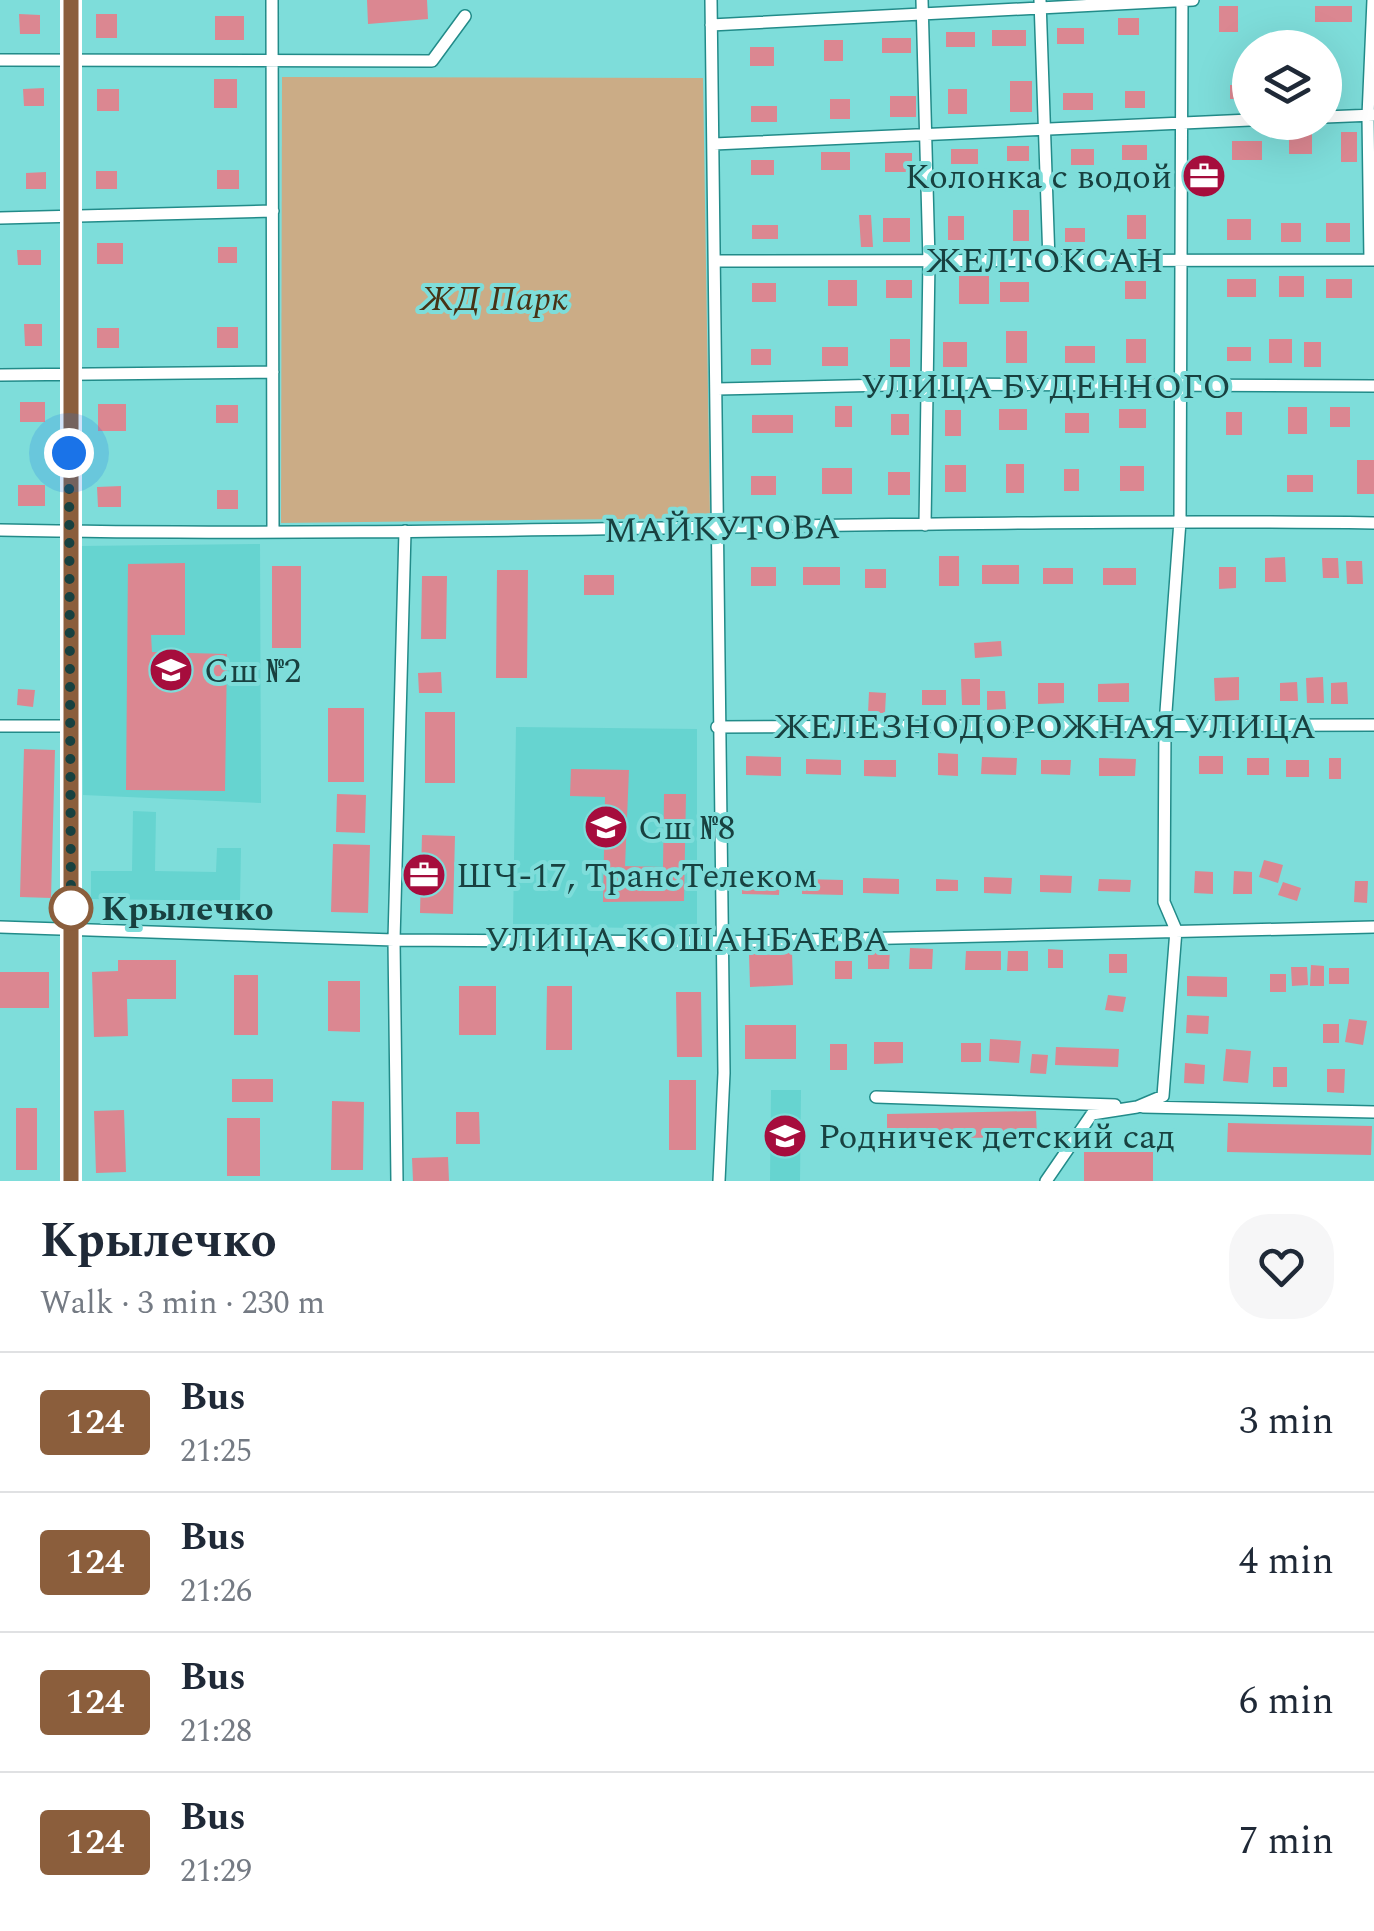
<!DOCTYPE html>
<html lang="en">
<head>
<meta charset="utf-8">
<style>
  body { margin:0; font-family:Spectral,serif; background:#f6f6f7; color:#1f2937; height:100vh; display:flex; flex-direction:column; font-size:38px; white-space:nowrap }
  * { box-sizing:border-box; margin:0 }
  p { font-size:32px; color:#747a83 }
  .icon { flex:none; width:55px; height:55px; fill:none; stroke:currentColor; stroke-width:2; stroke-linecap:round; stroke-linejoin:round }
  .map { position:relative; height:1181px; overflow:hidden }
  .panel { display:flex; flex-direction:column; background:#fff; flex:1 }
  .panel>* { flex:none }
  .badge { padding:0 20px; border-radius:8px; font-size:35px; line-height:65px }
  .tools { position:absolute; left:1232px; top:30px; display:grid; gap:20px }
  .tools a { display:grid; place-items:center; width:110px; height:110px; border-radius:50%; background:#fff; box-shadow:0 10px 40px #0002; font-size:50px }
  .you { position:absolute; width:50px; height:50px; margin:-25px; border:8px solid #fff; border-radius:50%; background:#1a73e8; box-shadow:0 0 0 15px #1a73e833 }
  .map>.badge { position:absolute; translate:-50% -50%; box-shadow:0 0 0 5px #fff }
  .round { display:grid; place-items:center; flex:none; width:105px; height:105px; border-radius:40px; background:#f6f6f7 }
  .head { display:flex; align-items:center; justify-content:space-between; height:170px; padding:0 40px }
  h1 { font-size:48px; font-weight:700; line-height:75px }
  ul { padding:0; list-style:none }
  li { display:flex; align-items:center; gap:30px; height:140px; padding:0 40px; border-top:2px solid #e0e1e3 }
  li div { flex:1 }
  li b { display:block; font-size:38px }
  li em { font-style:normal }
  li .badge { min-width:110px; font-weight:700; text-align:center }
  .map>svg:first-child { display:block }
</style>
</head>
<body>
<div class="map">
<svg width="1374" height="1181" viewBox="0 0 1374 1181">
  <rect width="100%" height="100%" fill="#7eddda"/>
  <path fill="#66d4d0" d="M260 544 261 803 83 795 80 546Z
    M516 727 697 729V929L513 926Z
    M133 811 156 812 155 871 216 872 217 848H241L240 901 91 899V871H132Z
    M771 1090H801L800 1181H770Z"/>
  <path fill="#cbac86" d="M282 77 703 78 710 518 281 523Z"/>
  <path fill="#db8791" d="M367 0H427L428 19 368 24Z
    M1219 6H1238V32H1219Z
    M1315 6H1352V22H1315Z
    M19 14 40 15V34H20Z
    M96 14H117V38H96Z
    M215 16H244V40H215Z
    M1118 18H1139V35H1118Z
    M1057 28H1084V44H1057Z
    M992 30H1026V46H992Z
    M946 32H975V47H946Z
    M882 38H911V53H882Z
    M824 40H843V61H824Z
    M750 47H774V66H750Z
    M1337 70 1338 98H1328L1327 71Z
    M214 79H237V108H214Z
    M1010 81H1032V112H1010Z
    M1230 85H1250V99H1230Z
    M44 88V106H24L23 89Z
    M97 89H119V111H97Z
    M948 89H967V114H948Z
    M1125 91H1145V108H1125Z
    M1063 93H1093V110H1063Z
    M890 96H916V117H890Z
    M830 99H850V119H830Z
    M751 106H777V122H751Z
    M1341 132H1357V162H1341Z
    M1289 134H1312V154H1289Z
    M1232 141H1262V160H1232Z
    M1122 145H1147V160H1122Z
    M1007 146H1029V161H1007Z
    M951 149H978V164H951Z
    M1071 149H1094V165H1071Z
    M821 152H850V170H821Z
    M885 153H912V172H885Z
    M751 160H774V175H751Z
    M217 170H239V189H217Z
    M96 171H117V189H96Z
    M46 172V189H26V173Z
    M1013 210H1029V241H1013Z
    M859 215H871L873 247H861Z
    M1127 215H1146V239H1127Z
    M948 216H964V240H948Z
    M883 218H910V242H883Z
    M1227 219H1251V240H1227Z
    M1281 223H1301V242H1281Z
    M1326 223H1350V242H1326Z
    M752 225H778V239H752Z
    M1065 228H1085V242H1065Z
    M97 243H123V264H97Z
    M218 247H237V263H218Z
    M17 250H41V265H18Z
    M959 276H989V304H959Z
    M1279 276H1304V297H1279Z
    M1227 279H1256V297H1227Z
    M1326 279H1352V298H1326Z
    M828 280H857V306H828Z
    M886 280H912V298H886Z
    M1125 281H1146V299H1125Z
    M1000 282H1029V302H1000Z
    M752 283H776V302H752Z
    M24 324H42V346H25Z
    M217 327H238V348H217Z
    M97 328H119V348H97Z
    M1006 331H1027V363H1006Z
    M890 339H910V367H890Z
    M1126 339H1146V363H1126Z
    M1269 339H1292V363H1269Z
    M943 342H967V367H943Z
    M1304 342H1321V367H1304Z
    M1065 346H1095V363H1065Z
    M822 347H848V366H822Z
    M1227 347H1251V361H1227Z
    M751 349H771V365H751Z
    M20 402H45V422H20Z
    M98 404H126V431H98Z
    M216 405H238V423H216Z
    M835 406H852V427H835Z
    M1288 407H1307V434H1288Z
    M1330 407H1350V427H1330Z
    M999 409H1027V430H999Z
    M1119 409H1146V428H1119Z
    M945 410H961V436H945Z
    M1226 412H1242V435H1226Z
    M1065 413H1089V433H1065Z
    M891 414H909V435H891Z
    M752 415H793V433H752Z
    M1357 460H1374V494H1357Z
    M1006 464H1024V493H1006Z
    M945 465H966V492H945Z
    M1120 466H1144V491H1120Z
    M822 468H852V494H822Z
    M1064 469H1079V491H1064Z
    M888 472H910V495H888Z
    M1287 475H1313V492H1287Z
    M751 476H776V495H751Z
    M18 485H45V506H18Z
    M121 486V507H98L97 487Z
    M217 490H238V509H217Z
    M939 556H959V586H939Z
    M1285 557 1286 582H1265V558Z
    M1322 558H1338L1339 578H1323Z
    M1346 561H1362L1363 584H1347Z
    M185 563V635H151L152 652 227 654 225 791 126 790 128 564Z
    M982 565H1019V584H982Z
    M272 566H301V648H272Z
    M751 567H776V586H751Z
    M803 567H840V585H803Z
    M1219 567H1236V588L1219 589Z
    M1043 568H1073V584H1043Z
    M1103 568H1136V585H1103Z
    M865 569H886V588H865Z
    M497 570H528L527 678H496Z
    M584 575H614V595H584Z
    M422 576H447L446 639H421Z
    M1001 641 1002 656 975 658 974 643Z
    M441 672 442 693H419L418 673Z
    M1239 677V700L1215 701 1214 678Z
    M1323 677 1324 703H1307L1306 678Z
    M961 679H980V705H962Z
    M1297 682 1298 701H1280V683Z
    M1347 682 1348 704H1331V683Z
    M1038 683H1064V703L1038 704Z
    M1129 683V702H1098V684Z
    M18 689 35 690 33 707 17 705Z
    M922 690H946V705H922Z
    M987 691H1005L1006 709 987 710Z
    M869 692 886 693 885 713H868Z
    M328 708H364V782H328Z
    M425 712H455V783H425Z
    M24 749 55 750 51 898 20 897Z
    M938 753 958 754V776L938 775Z
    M746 756 781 757V776L746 775Z
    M1199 756H1223V774H1199Z
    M982 757 1017 758 1016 775 981 774Z
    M1099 758 1136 759 1135 776H1099Z
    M1247 758H1269V775H1247Z
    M1329 758H1341V779H1329Z
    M806 759 841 760V775L806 774Z
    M864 760H896V777L864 776Z
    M1041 760H1071L1070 775 1041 774Z
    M1286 760H1309V777H1286Z
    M571 769 629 770 625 866 663 867 664 794H686L684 901 603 902 605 797 570 796Z
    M337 794 366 795 365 833 336 832Z
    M422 835 455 836 453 914 420 913Z
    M333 844 370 845 368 913 331 912Z
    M1264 860 1283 865 1278 883 1259 877Z
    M1195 871 1213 872V894L1194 893Z
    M1234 871 1252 872V894H1233Z
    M1040 875 1072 876 1071 893 1040 892Z
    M742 877 780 878 779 895 742 894Z
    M984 877 1012 878 1011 894 984 893Z
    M863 878 899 879V894L863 893Z
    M802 879 843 880V895L802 894Z
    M936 879 958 880V891H936Z
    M1099 879 1131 880 1130 892 1098 891Z
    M1355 881H1368L1367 903 1354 902Z
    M1283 882 1301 888 1297 901 1278 895Z
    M910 948 933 949 932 969H909Z
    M868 949H890L889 969H868Z
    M1048 949 1063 950V968H1048Z
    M966 951H1001V970H965Z
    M1008 951H1028V971H1007Z
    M792 952 793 985 750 987 749 954Z
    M1109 954H1127V973H1109Z
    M118 960H176V999H127L128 1036 94 1037 92 972 118 971Z
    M835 961H852V979H835Z
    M1311 965 1324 966V986H1310Z
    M1291 967H1307L1308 985 1292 986Z
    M1329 968H1349V984H1329Z
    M0 972H49V1008H0Z
    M1270 974H1286V992H1270Z
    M234 975H258V1035H234Z
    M1187 976 1227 977V997L1187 996Z
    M328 981H360V1032L328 1031Z
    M459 986H496V1035H459Z
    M547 986H572V1050H546Z
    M676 992H701L702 1057H677Z
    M1108 995 1126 997 1123 1012 1105 1010Z
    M1187 1015 1209 1016 1208 1034 1186 1033Z
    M1349 1019 1367 1021 1363 1045 1345 1042Z
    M1323 1024H1339V1043H1323Z
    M745 1025H796V1059H745Z
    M990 1039 1021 1041 1019 1063 989 1061Z
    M874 1042H903V1063L874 1064Z
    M961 1043H981V1062H961Z
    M830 1044H847V1070H830Z
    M1056 1047 1119 1049 1118 1067 1055 1065Z
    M1226 1049 1251 1051 1248 1083 1223 1081Z
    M1032 1054 1048 1055 1046 1074 1030 1073Z
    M1185 1063 1205 1065 1204 1084 1184 1083Z
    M1273 1067H1287V1087H1273Z
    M1327 1069H1345L1344 1093 1327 1092Z
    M232 1079H273V1102H232Z
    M669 1080H696V1150H669Z
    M332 1101 364 1102 363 1170H331Z
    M16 1108H37V1170H16Z
    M124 1110 126 1172 96 1173 94 1111Z
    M1036 1111 1037 1137 887 1139V1114Z
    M456 1112H479L480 1144H456Z
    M227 1118H260V1176H227Z
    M1228 1123 1372 1126 1371 1155 1227 1152Z
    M1084 1152H1153V1181H1084Z
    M448 1157 449 1181H413L412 1158Z"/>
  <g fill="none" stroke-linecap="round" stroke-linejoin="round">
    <defs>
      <path id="minor" d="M71 0V1181
        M272 0 273 530
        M711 0 724 1073 719 1181
        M922 0 929 260 925 525
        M1040 0 1049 261
        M711 25 1193 0
        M0 60 432 61 465 16
        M1325 117 1374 115
        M714 144 1250 120
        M0 218 273 211
        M1370 260 1368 116 1373 0
        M716 261 1374 260
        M0 375 273 372
        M717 389 929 384 1374 386
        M0 530C458 539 916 517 1374 523
        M0 726H69
        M717 727 1374 725
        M0 927 394 940 720 942 1374 927
        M876 1097 1115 1105
        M1143 1107 1374 1112
        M397 1181 394 940 405 531
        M1046 1181 1092 1114 1137 1107 1163 1096 1176 930 1164 902 1165 725 1180 521 1182 1"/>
    </defs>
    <use href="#minor" stroke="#228b89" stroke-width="14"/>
    <use href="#minor" stroke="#fff" stroke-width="11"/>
  </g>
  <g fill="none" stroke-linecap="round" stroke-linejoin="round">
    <defs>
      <path id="line" d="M71 0V1181"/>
    </defs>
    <use href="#line" stroke="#fff" stroke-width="22"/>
    <use href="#line" stroke="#8b5e3c" stroke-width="15"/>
    <path stroke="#184140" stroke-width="10" stroke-dasharray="0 18" d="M69 453 71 908"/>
  </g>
  <defs>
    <symbol id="office-disc" viewBox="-11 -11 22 22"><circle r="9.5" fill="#a60d3d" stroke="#7eddda"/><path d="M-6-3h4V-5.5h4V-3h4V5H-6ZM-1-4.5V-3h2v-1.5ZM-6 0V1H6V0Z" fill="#fff"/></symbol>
    <symbol id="school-disc" viewBox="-11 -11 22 22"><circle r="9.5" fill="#a60d3d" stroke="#7eddda"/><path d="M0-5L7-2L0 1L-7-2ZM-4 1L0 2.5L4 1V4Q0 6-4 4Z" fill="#fff"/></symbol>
  </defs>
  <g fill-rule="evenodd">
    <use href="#office-disc" x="1179" y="151" width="50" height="50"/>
    <use href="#school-disc" x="146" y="645" width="50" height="50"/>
    <use href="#school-disc" x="581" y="802" width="50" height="50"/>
    <use href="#office-disc" x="399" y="850" width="50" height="50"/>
    <use href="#school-disc" x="760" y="1111" width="50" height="50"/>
  </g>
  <circle fill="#fff" stroke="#8b5e3c" stroke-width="5" cx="71" cy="908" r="20"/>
  <g text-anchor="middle" stroke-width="8" stroke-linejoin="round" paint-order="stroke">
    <g font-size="35" fill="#184140" stroke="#7eddda" text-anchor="start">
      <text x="1172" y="188" text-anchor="end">Колонка с водой</text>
      <text x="204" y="682">Сш №2</text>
      <text x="638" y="839">Сш №8</text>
      <text x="456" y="887">ШЧ-17, ТрансТелеком</text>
      <text x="818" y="1148">Родничек детский сад</text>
    </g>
    <g font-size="35" fill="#184140" stroke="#7eddda">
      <text x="1045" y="272">ЖЕЛТОКСАН</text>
      <text x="1046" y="398">УЛИЦА БУДЕННОГО</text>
      <text transform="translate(722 528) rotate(-1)" y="12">МАЙКУТОВА</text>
      <text x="1045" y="738">ЖЕЛЕЗНОДОРОЖНАЯ УЛИЦА</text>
      <text x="687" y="951">УЛИЦА КОШАНБАЕВА</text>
    </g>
    <g font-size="35" font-style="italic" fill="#473215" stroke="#7eddda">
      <text x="494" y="310">ЖД Парк</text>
    </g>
    <g font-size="35" font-weight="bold" fill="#184140" stroke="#7eddda" text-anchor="start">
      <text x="101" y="920">Крылечко</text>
    </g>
  </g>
</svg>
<div class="tools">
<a><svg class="icon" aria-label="layers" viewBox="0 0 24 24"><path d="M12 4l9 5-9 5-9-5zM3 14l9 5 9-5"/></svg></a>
</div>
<div class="you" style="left:69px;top:453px"></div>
</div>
<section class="panel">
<div class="head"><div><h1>Крылечко</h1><p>Walk · 3 min · 230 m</p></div><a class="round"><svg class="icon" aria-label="heart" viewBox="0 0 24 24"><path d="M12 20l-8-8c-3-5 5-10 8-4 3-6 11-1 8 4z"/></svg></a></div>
<ul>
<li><span class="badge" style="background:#8b5e3c;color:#fff">124</span><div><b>Bus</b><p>21:25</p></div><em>3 min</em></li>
<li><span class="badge" style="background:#8b5e3c;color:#fff">124</span><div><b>Bus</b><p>21:26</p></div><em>4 min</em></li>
<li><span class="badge" style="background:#8b5e3c;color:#fff">124</span><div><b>Bus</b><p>21:28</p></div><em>6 min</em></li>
<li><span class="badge" style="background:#8b5e3c;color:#fff">124</span><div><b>Bus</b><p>21:29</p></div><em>7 min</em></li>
</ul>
</section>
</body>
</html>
